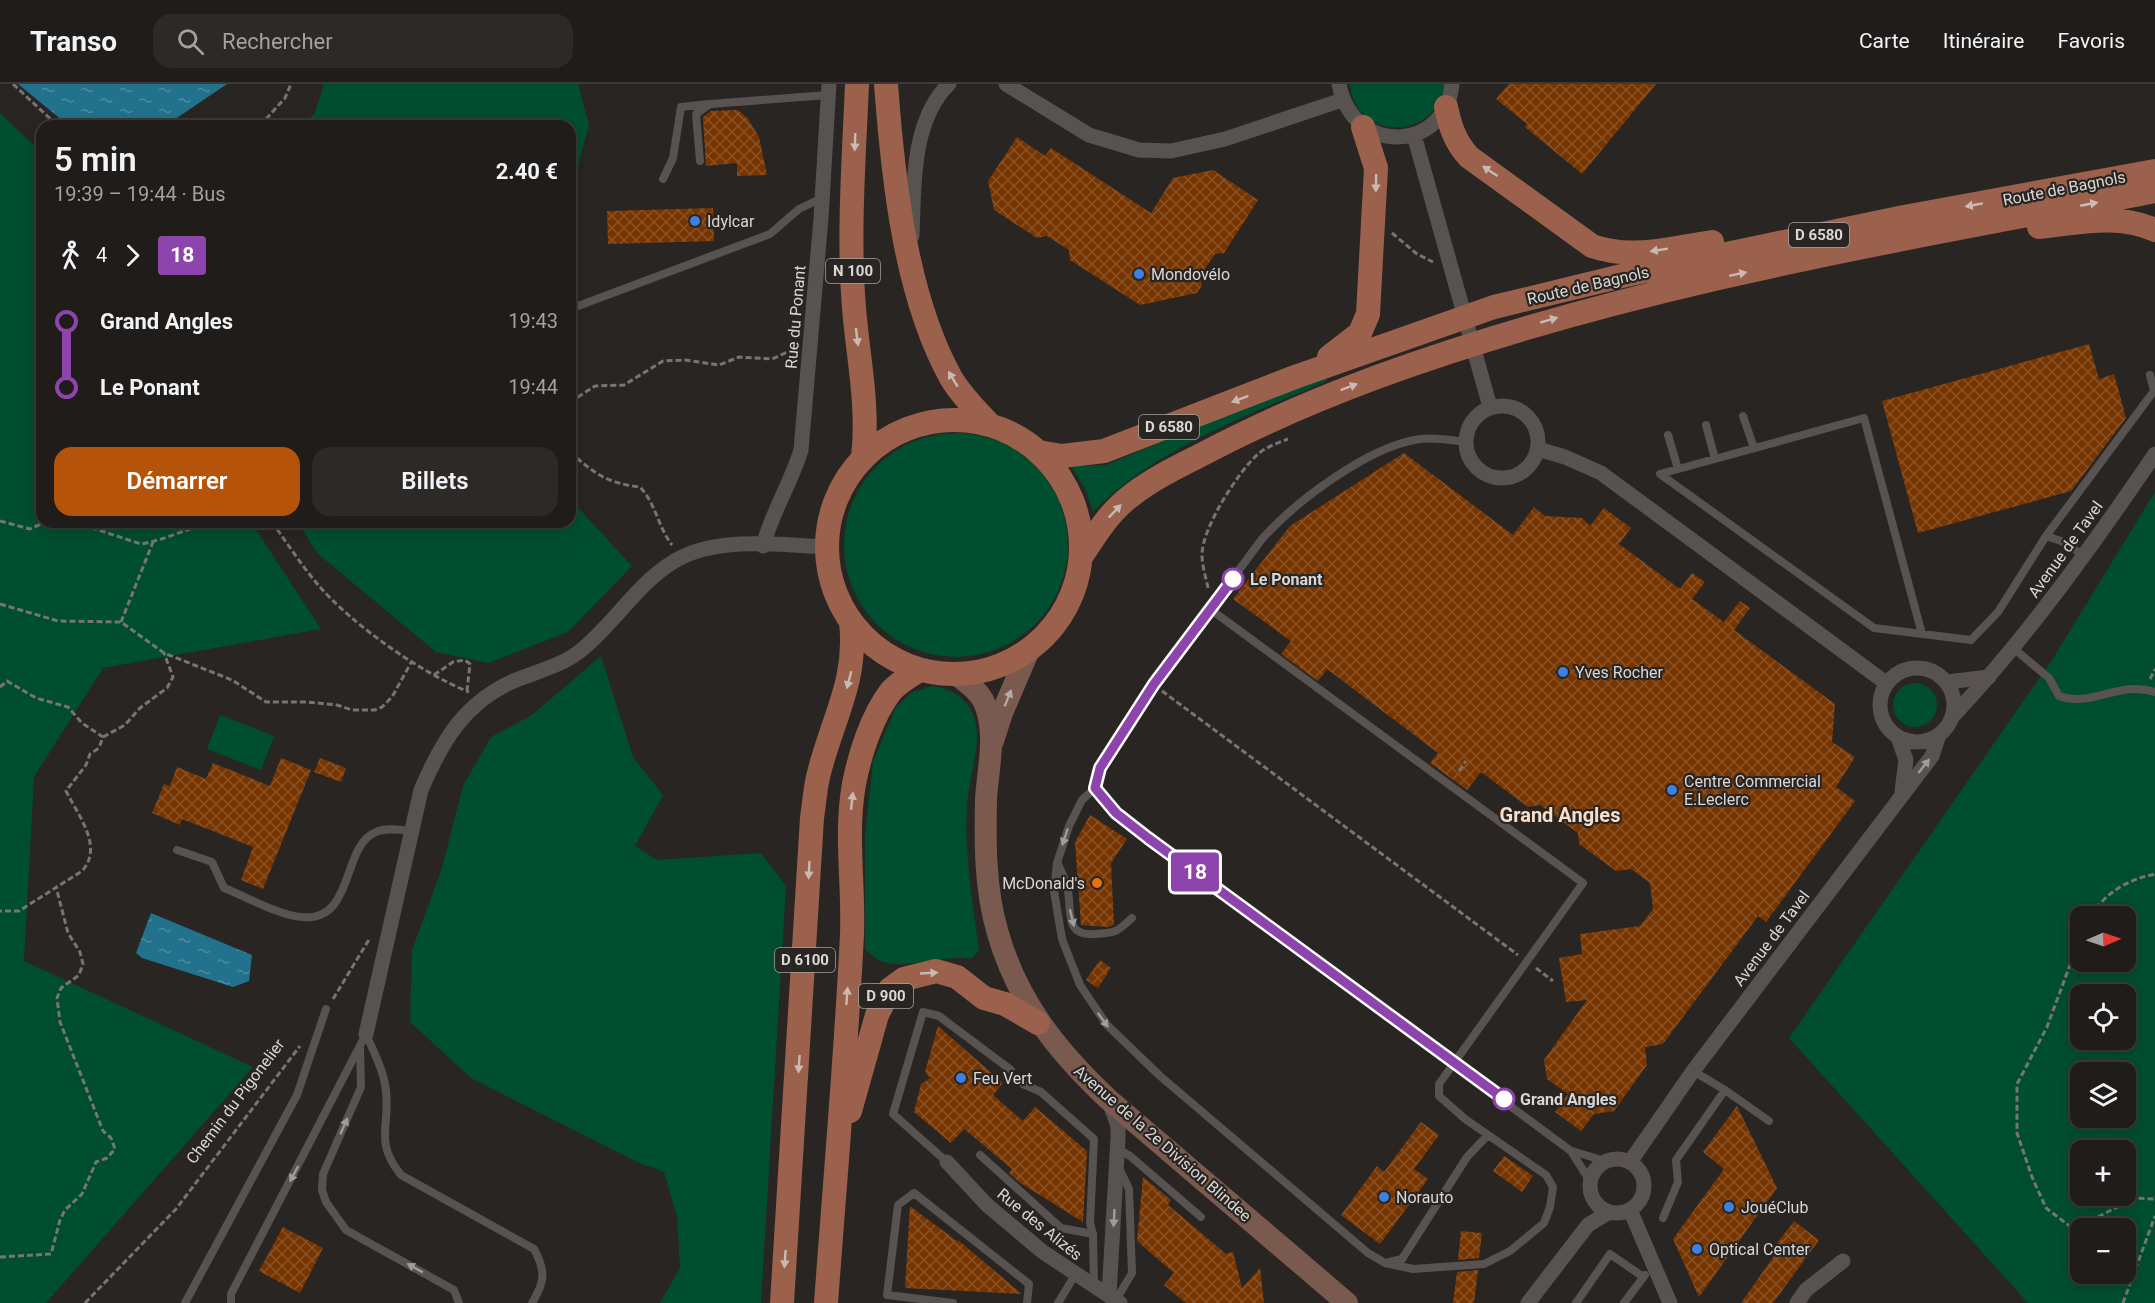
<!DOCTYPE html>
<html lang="fr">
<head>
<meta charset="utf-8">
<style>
  body { margin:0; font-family:Roboto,sans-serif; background:#2c2927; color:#f1f3f6; height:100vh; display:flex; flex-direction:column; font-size:22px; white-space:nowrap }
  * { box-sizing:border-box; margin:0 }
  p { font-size:20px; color:#a1a1a2 }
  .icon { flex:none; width:33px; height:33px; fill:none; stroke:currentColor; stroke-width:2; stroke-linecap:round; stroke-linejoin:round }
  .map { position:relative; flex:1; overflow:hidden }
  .panel { position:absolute; left:36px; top:36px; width:540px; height:408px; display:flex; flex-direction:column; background:#1f1c1a; border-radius:18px; box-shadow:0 3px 15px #0003,0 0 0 2px #3c3a39 }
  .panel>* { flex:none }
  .badge { padding:0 12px; border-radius:4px; font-size:21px; line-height:39px }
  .needle { width:39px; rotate:88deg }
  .buttons { position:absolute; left:2070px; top:822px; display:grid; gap:12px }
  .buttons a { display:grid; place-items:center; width:66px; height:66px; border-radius:12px; background:#1f1c1a; box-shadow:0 3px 15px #0003,0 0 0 2px #3c3a39; font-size:30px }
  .map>.badge { position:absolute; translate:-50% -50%; box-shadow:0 0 0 3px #fff }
  .legs { display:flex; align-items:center; gap:9px; height:66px; padding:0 18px; font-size:20px }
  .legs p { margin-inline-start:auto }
  .head { display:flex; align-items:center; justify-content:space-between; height:102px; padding:0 18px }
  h1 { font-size:33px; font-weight:600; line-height:45px }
  .action { display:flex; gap:12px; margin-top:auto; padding:12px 18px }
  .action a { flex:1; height:69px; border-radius:18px; background:#b45309; color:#fff; font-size:24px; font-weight:600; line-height:69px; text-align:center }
  .action a+a { background:#2c2927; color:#f1f3f6 }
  ul { padding:0 18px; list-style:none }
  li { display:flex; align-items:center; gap:21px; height:66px; font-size:22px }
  li i { display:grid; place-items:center; width:9px; height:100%; margin:0 8px; background:currentColor }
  li i::after { content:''; width:15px; height:15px; margin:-8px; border:4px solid; border-radius:50%; background:#1f1c1a }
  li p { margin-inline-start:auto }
  li:first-child i { background:linear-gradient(#0000 50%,currentColor 0) }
  li:last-child i { background:linear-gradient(currentColor 50%,#0000 0) }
  header { display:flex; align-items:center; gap:36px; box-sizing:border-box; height:84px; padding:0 30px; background:#1f1c1a; border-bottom:2px solid #3c3a39 }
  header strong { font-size:28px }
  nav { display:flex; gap:33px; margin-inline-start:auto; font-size:21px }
  .search { width:420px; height:54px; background:#2c2927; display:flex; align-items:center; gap:15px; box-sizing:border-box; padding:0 21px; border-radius:18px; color:#a1a1a2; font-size:22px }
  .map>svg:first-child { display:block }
</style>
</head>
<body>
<header>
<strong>Transo</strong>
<div class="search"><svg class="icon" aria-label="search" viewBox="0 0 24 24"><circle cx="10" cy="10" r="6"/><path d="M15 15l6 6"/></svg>Rechercher</div>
<nav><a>Carte</a><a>Itinéraire</a><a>Favoris</a></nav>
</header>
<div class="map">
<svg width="2155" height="1219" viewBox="0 0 2155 1219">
  <defs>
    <pattern id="water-ripples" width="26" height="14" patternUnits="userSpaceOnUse" patternTransform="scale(1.5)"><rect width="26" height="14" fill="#22728d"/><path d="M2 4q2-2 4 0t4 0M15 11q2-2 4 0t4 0" fill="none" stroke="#4c8ca1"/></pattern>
    <pattern id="building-cross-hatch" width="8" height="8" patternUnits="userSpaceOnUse" patternTransform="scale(1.5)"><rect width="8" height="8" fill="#773601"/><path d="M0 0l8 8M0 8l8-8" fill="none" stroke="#8a5225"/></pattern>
  </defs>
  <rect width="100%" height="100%" fill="#292522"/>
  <path fill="#004e30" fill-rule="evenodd" d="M324 0H578L589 41 570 113V42H301L315 29Z
    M1350 0H1445C1436 58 1355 58 1350 0Z
    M0 29 42 69V438H251L321 545 103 584 34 693 24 877 253 983 46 1219H0Z
    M1325 290 1327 297C1248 331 1153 366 1093 428L1085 405 1071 382 1106 381Z
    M844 461a112 112 0 1 1 224 0a112 112 0 1 1-224 0Z
    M2155 408V1219H2028L1789 954 2052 576ZM2080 832H2126V878H2080ZM2080 910H2126V956H2080ZM2080 988H2126V1034H2080ZM2080 1066H2126V1112H2080ZM2080 1144H2126V1190H2080Z
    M570 415 632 482 568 548 488 579 436 568 317 469 298 438H570Z
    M601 572 633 673 663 711 635 762 657 776 761 769 786 802 761 1219H660L680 1184 677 1132 664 1088 639 1079 471 994 410 938 412 866 441 787 463 702 491 653 532 631Z
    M1893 621a22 22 0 1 1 44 0a22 22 0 1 1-44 0Z
    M932 602C947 603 961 610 970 624 984 647 973 681 969 705 961 750 973 820 979 866L971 875C942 870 911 886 883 878 877 877 870 869 865 865V750L873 677 896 623 912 608Z
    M220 631 274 652 261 686 207 665Z"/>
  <path fill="url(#water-ripples)" d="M18 0H227L165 42H69Z
    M151 829 252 871 249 897 233 903 142 874 136 869Z"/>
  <path fill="url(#building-cross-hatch)" d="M1509 0H1656L1582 90 1525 43 1527 40 1496 15Z
    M738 26 748 35 759 53 767 91 737 92V79L706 82 703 33 711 27Z
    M1017 53 1045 72 1051 64 1151 129 1173 94 1213 86 1258 116 1224 169 1215 170 1200 192 1202 201 1197 209 1140 221 1070 176 1069 166 1047 152 1037 154 994 126 988 97Z
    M713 124 714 157 608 160 607 127Z
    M2089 260 2099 295 2114 290 2126 334 2071 407 1918 449 1882 317Z
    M1404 369 1513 451 1534 423 1545 432 1582 434 1590 442 1604 424 1631 444 1619 460 1680 505 1692 489 1705 498 1692 515 1724 538 1740 517 1750 524 1734 546 1835 620 1832 658 1855 673 1836 703 1855 717 1766 838 1758 832 1663 960 1645 963 1647 981 1614 1027 1594 1030 1581 1047 1555 1028 1568 1010 1547 995 1544 976 1587 916 1566 918 1559 874 1582 870 1580 850 1640 842 1653 825 1650 799 1631 785 1616 787 1579 760 1578 749 1540 721 1528 723 1481 688 1467 706 1430 679 1438 669 1327 585 1318 597 1281 570 1291 557 1233 515 1290 442Z
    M281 674 311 686 263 805 241 796 253 763 182 735 180 741 152 729 164 700 170 702 177 683 206 695 213 679 270 702Z
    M320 674 346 684 341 698 314 688Z
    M1090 731 1127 755 1111 779 1114 841 1107 843 1081 841 1075 758Z
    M1100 876 1111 884 1098 904 1086 896Z
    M938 942 1003 999 993 1011 1023 1037 1035 1023 1087 1067 1083 1138 1019 1098 1009 1089 1012 1085 964 1045 951 1059 914 1028 921 1000 930 994 925 988Z
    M1737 1022 1777 1104 1699 1213 1673 1155 1724 1085 1703 1068Z
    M1421 1038 1439 1051 1414 1085 1428 1095 1380 1160 1341 1131 1377 1082 1384 1088Z
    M1504 1072 1533 1092 1522 1108 1493 1087Z
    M1143 1093 1171 1116 1168 1121 1226 1170 1233 1168 1242 1204 1260 1184 1264 1219H1186L1164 1201 1174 1189 1137 1157Z
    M910 1122 958 1158V1156L1022 1210 905 1204Z
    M1794 1137 1819 1156 1773 1219H1741L1779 1165 1775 1162Z
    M283 1143 323 1164 300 1209 259 1187Z
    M1461 1147 1482 1149 1479 1174 1458 1176Z
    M1478 1186 1474 1219H1453L1457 1188Z"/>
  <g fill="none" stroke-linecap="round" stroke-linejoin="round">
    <path stroke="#787472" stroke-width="3" stroke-dasharray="6 3" stroke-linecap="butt" d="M13 0 58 42
      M260 42 285 14 291 0
      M1392 149 1417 170 1433 178
      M570 318 595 302 624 301 663 277 685 276 719 281 739 273 772 275 794 265
      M570 368C595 390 607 399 640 403 656 420 658 443 672 461
      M0 437 30 445 45 438
      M74 438 141 460C166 456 189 443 214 438
      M272 438C287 459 302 482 319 502 353 541 421 589 469 608
      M1208 504C1206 494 1202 482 1202 471 1202 444 1238 388 1258 370 1266 363 1278 359 1288 355
      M0 520 58 537 121 538 164 569 232 596 266 618H307L337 621 352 626H375L382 623 392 613 412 577
      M121 538 153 458
      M434 591 453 578 465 576 470 580 467 607
      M2150 595 2155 585
      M0 603 7 597 36 614 68 623 82 639 103 653 99 664 90 670 86 681 66 707C78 731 104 763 82 787L19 827H0
      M1162 607 1518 871
      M103 653 125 641 140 624 167 604 173 593 164 569
      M1459 687 1466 677
      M2091 832C2106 808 2127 796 2155 790
      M2080 854 2047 943 2017 1000V1049L2032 1093 2046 1124 2080 1150
      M1536 884 1553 897
      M333 915 370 854
      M2074 1145 2135 1114 2155 1115
      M0 1173 51 1170 60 1136 65 1126 82 1110 96 1078 107 1074 115 1065 111 1054 103 1047 60 938 57 914 61 904 79 891 83 880 80 868 68 849 56 803
      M2125 1190 2132 1195
      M85 1219 176 1125 300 962
      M2123 1219 2155 1132"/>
    <path stroke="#585350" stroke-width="8" d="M700 77 696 30 710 20 828 11
      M663 95 673 74 681 23 709 20
      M570 225 770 150 799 125 822 114
      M1743 332 1754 364
      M1706 341 1715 375
      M1668 351 1678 385
      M2046 452 2154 307 2150 291
      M1210 525 1583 799 1439 1000V1012L1465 1035 1546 1091 1553 1103 1550 1123 1544 1139 1510 1167 1484 1180 1413 1185 1385 1179 1368 1169 1160 992 1107 941 1080 901 1062 855 1054 807 1057 779 1069 742 1082 716 1095 704 1099 685 1154 600 1262 455C1296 417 1369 362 1420 355 1434 353 1452 356 1466 358
      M1922 550 1864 334 1660 390 1874 544 1971 556 1998 528 2046 452 2061 457 2083 471
      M2012 563 2049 594 2059 612C2091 624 2120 596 2155 608
      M1095 704 1116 729 1148 754 1571 1067 1590 1097
      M177 766 212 778 224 804C245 812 280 832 302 833 355 838 341 762 376 748 386 743 402 746 413 747
      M1058 780C1061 787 1065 795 1067 802 1073 824 1062 853 1095 850 1116 849 1117 848 1132 834
      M366 950C374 969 384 987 386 1007 390 1044 374 1057 401 1091L534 1165C546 1187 545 1198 532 1219
      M360 964 361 1003 323 1090 322 1106 326 1118 346 1146 454 1206 459 1219
      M1693 987 1725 1006 1769 1037
      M1023 1000 1041 1008 1094 1055 1090 1139 1093 1150 1094 1202
      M1118 1065 1130 1072 1201 1133
      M1572 1067 1605 1077
      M980 1071 1061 1144 1093 1150
      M947 1078 893 1030 923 928 939 932 1011 986
      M1663 1134 1678 1098 1676 1076 1725 1006
      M1389 1178 1402 1175 1467 1073 1487 1052
      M1116 1216 1132 1189 1129 1105 1120 1086
      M185 1219 297 1011 326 925
      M231 1219V1210L366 950
      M953 1219 887 1211 898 1121 914 1109 1029 1200 1027 1219
      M1058 1219 1075 1191
      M1576 1219 1610 1170 1642 1192
      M1624 1219 1645 1191"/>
    <path stroke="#585350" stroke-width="15" d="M1006 0 1089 51 1139 66 1171 67 1225 55 1342 16
      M1339 0C1354 75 1447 66 1452 0
      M1414 51 1490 323
      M912 152C914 103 911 37 949 0
      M1466 358a36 36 0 1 1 72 0a36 36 0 1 1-72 0Z
      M1538 365 1565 373 1601 389 1886 599
      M763 462C772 428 791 399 801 366L821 134 829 0
      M1880 621a37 37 0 1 1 74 0a37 37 0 1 1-74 0Z
      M1947 598 1989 593
      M1953 632C2028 552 2093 461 2155 370
      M1898 653 1906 676 1902 707
      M366 950 421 706C442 657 465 617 516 596 541 586 565 581 585 563 618 535 643 492 682 473 724 453 782 461 827 463
      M1109 1017 1118 1042V1054L1109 1211
      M1590 1102a27 27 0 1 1 54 0a27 27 0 1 1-54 0Z
      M947 1078 987 1121 1043 1168 1120 1219
      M1630 1078 1693 987 1932 672 1939 651
      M1630 1126 1670 1219
      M1528 1219 1588 1141 1609 1128
      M1797 1219 1806 1206 1843 1177"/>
    <path stroke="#7a5a4e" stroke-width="22" d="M957 591C966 598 977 605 983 616 998 647 988 683 986 715 985 759 985 804 997 846 1016 916 1057 967 1108 1015L1347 1219
      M993 657 1002 629 1029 566"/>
    <path stroke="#9b614c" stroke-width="24" d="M857 0C854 74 848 150 854 224 858 274 869 322 863 373
      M886 0C893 94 905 211 951 294 961 311 976 326 989 340
      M1446 23C1450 42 1455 58 1469 73L1592 162C1631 176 1672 164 1712 158
      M2039 143C2077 139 2119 129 2155 146
      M1329 273 1360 249 1368 230 1376 84 1363 43
      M827 463a127 127 0 1 1 254 0a127 127 0 1 1-254 0Z
      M1038 368 1062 372 1104 367 1295 293 1494 223 1626 191 1904 133 2155 87
      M1081 473C1095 451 1110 427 1132 411 1151 396 1175 384 1197 373 1255 342 1315 316 1377 293 1629 201 1893 157 2155 107
      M850 1027 877 931 890 905 904 895 936 887 957 893 984 914 1005 920 1038 939
      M782 1219 812 734C814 721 815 706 818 693 831 637 858 598 851 538
      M826 1219C835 1096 846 973 852 850 854 800 845 750 854 700 860 669 872 632 891 607 899 598 910 592 920 586"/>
  </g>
  <defs><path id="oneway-solid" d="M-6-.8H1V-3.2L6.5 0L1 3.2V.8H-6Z" transform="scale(1.5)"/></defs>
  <g fill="#cabab3">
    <use href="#oneway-solid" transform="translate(855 58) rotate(92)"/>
    <use href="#oneway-solid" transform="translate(1490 87) rotate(-146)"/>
    <use href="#oneway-solid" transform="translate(1376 99) rotate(91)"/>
    <use href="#oneway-solid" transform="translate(2089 120) rotate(-11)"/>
    <use href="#oneway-solid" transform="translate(1974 121) rotate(170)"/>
    <use href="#oneway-solid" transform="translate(1659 166) rotate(171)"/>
    <use href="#oneway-solid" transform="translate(1738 190) rotate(-12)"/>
    <use href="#oneway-solid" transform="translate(1549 236) rotate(-16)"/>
    <use href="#oneway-solid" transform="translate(857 253) rotate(83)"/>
    <use href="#oneway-solid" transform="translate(953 295) rotate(-121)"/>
    <use href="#oneway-solid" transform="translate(1349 303) rotate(-21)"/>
    <use href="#oneway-solid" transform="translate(1240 315) rotate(159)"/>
    <use href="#oneway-solid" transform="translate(1115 427) rotate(-46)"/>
    <use href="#oneway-solid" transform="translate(849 596) rotate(105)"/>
    <use href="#oneway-solid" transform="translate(852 717) rotate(-84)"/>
    <use href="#oneway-solid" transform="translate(809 786) rotate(93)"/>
    <use href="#oneway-solid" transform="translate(929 889) rotate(-3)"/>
    <use href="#oneway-solid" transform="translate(847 912) rotate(-86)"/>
    <use href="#oneway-solid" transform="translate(799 980) rotate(94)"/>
    <use href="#oneway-solid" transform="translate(785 1175) rotate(94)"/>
  </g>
  <use fill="#b8aba6" href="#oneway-solid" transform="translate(1008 614) rotate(-68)"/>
  <g fill="#a09c99">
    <use href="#oneway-solid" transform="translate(1924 682) rotate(-52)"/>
    <use href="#oneway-solid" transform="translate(1065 753) rotate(108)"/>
    <use href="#oneway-solid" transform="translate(1072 834) rotate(76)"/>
    <use href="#oneway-solid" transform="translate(1103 936) rotate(54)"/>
    <use href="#oneway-solid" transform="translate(344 1042) rotate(-66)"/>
    <use href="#oneway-solid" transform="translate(294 1090) rotate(118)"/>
    <use href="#oneway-solid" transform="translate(1114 1134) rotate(93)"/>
    <use href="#oneway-solid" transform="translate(415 1184) rotate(-151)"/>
  </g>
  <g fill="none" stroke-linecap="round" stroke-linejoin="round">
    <defs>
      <path id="line-1" d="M1233 495 1154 600 1100 684 1095 704 1116 729 1148 754 1504 1015"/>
    </defs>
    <use href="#line-1" stroke="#fff" stroke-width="14"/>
    <use href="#line-1" stroke="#8e44ad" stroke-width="9"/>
  </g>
  <g fill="#3f7fe0" stroke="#292522" stroke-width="2">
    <circle cx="695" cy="137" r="6"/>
    <circle cx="1139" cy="190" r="6"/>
    <circle cx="1563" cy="588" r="6"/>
    <circle cx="1672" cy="706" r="6"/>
    <circle cx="961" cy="994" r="6"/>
    <circle cx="1384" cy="1113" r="6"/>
    <circle cx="1729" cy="1123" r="6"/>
    <circle cx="1697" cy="1165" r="6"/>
  </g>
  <g fill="#fff" stroke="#8e44ad" stroke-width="3">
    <circle cx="1233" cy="495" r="10"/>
    <circle cx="1504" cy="1015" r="10"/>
  </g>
  <circle fill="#e8710a" stroke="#292522" stroke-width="2" cx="1097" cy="799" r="6"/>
  <g text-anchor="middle" stroke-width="4.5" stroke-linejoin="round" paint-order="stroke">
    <g fill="#292522" stroke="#a5a29f" stroke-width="1.5">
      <rect x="1789" y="139" width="60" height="24" rx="4.5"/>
      <rect x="826" y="175" width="54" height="24" rx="4.5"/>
      <rect x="1139" y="331" width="60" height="24" rx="4.5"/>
      <rect x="775" y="864" width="60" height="24" rx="4.5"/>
      <rect x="859" y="900" width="54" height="24" rx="4.5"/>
    </g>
    <g font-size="15" font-weight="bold" fill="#dad7d5">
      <text x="1819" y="156">D 6580</text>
      <text x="853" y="192">N 100</text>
      <text x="1169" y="348">D 6580</text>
      <text x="805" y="881">D 6100</text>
      <text x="886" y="917">D 900</text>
    </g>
    <g font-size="16" fill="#dad7d5" stroke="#292522">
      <text transform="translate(2064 104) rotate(-11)" y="6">Route de Bagnols</text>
      <text transform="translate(1588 201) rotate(-13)" y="6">Route de Bagnols</text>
      <text transform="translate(795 233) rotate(-85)" y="6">Rue du Ponant</text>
      <text transform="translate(2065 465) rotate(-54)" y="6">Avenue de Tavel</text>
      <text transform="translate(1771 854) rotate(-53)" y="6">Avenue de Tavel</text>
      <text transform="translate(235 1017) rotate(-53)" y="6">Chemin du Pigonelier</text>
      <text transform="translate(1163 1059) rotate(41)" y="6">Avenue de la 2e Division Blindee</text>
      <text transform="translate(1040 1140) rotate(39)" y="6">Rue des Alizés</text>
    </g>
    <g font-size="16" fill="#dad7d5" stroke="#292522" text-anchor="start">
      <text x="707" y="143">Idylcar</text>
      <text x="1151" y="196">Mondovélo</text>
      <text x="1575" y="594">Yves Rocher</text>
      <text x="1684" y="703">Centre Commercial<tspan x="1684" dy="18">E.Leclerc</tspan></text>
      <text x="1085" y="805" text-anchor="end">McDonald's</text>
      <text x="973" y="1000">Feu Vert</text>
      <text x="1396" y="1119">Norauto</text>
      <text x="1741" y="1129">JouéClub</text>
      <text x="1709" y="1171">Optical Center</text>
    </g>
    <g font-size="16" font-weight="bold" fill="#dad7d5" stroke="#292522" text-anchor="start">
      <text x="1250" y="501">Le Ponant</text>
      <text x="1520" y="1021">Grand Angles</text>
    </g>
    <g font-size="20" font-weight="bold" fill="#f8ddc9" stroke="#292522">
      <text x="1560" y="738">Grand Angles</text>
    </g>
  </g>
</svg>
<div class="buttons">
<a><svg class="needle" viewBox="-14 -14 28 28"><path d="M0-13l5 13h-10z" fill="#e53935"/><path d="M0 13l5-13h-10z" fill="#a1a1a2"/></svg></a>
<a><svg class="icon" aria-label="locate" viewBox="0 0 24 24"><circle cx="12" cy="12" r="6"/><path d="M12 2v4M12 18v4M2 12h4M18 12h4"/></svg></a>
<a><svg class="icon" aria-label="layers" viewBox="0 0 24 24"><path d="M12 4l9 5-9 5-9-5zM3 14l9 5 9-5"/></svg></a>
<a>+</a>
<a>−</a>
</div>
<b class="badge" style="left:1195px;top:788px;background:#8e44ad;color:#fff">18</b>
<section class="panel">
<div class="head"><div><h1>5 min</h1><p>19:39 – 19:44 · Bus</p></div><b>2.40 €</b></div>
<div class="legs"><svg class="icon" aria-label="walk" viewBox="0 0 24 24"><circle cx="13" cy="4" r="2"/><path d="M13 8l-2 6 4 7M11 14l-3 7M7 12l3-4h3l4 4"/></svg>4<svg class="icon" aria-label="forward" viewBox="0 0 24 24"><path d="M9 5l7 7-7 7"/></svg><b class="badge" style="background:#8e44ad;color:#fff">18</b></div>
<ul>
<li><i style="color:#8e44ad"></i><b>Grand Angles</b><p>19:43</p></li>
<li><i style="color:#8e44ad"></i><b>Le Ponant</b><p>19:44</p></li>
</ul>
<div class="action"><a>Démarrer</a><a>Billets</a></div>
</section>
</div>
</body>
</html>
